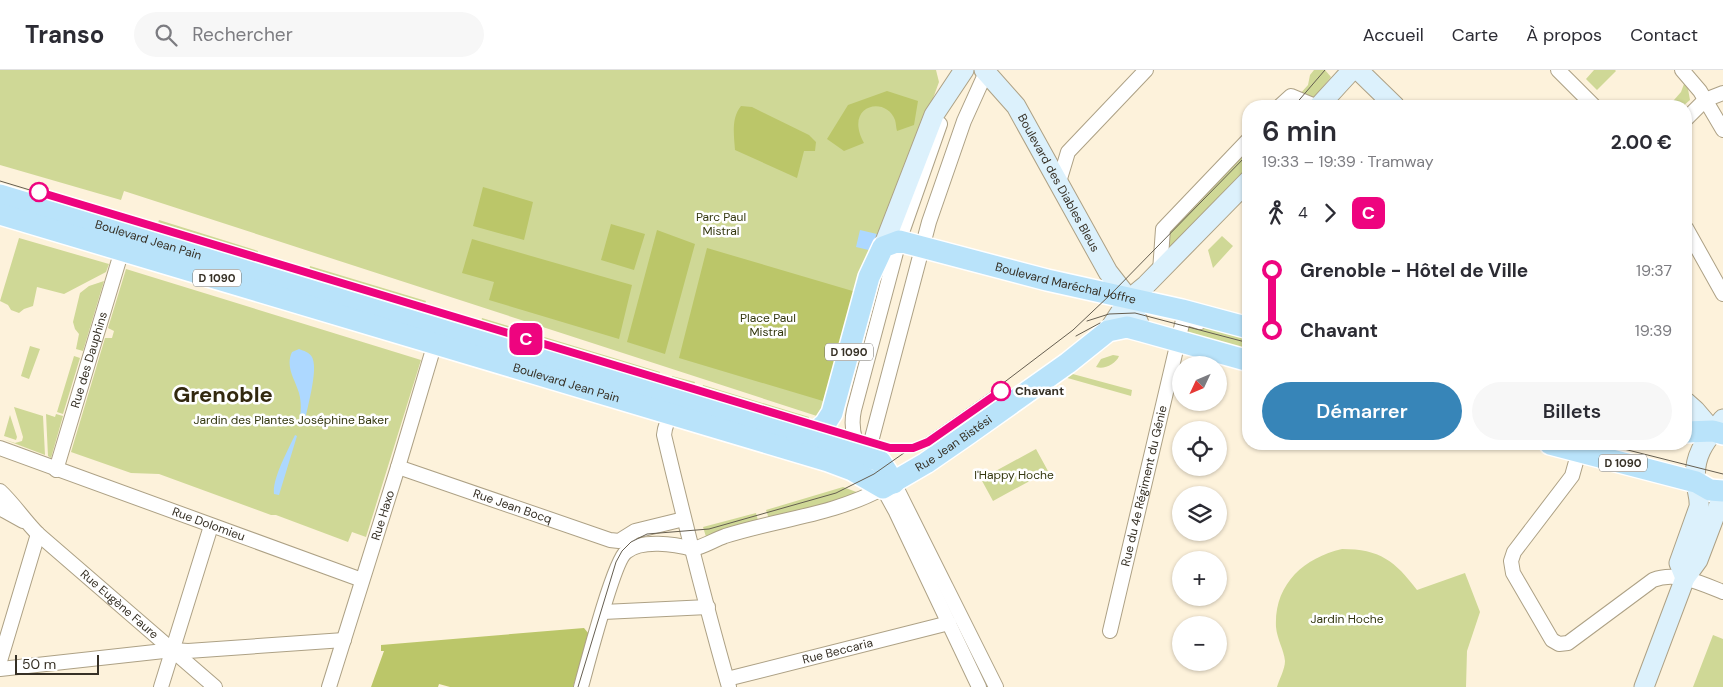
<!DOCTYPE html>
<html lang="fr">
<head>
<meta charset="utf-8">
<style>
  body { margin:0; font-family:"DM Sans",sans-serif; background:#f7f7f7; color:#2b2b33; height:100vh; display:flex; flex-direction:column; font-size:19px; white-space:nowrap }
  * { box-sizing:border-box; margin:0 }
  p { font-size:16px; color:#7c7c81 }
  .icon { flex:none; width:28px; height:28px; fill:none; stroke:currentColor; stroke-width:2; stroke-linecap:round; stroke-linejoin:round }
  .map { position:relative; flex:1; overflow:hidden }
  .side { position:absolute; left:1242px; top:30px; width:450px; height:350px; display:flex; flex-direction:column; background:#fff; border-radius:20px; box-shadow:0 1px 4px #0004 }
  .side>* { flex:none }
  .badge { padding:0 10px; border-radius:8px; font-size:18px; line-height:32px }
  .needle { width:32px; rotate:226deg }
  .fabs { position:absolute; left:1172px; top:286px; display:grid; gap:10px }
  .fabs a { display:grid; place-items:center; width:55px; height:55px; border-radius:50%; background:#fff; box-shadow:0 1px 4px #0004; font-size:25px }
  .scale { position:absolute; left:15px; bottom:12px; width:84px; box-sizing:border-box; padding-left:5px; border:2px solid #363025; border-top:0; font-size:14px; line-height:18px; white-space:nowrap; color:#363025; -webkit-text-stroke:4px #fff; paint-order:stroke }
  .map>.badge { position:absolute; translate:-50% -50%; box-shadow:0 0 0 2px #fff }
  .legs { display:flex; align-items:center; gap:8px; height:55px; padding:0 20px; font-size:16px }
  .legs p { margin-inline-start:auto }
  .headline { display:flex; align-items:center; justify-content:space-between; height:85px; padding:0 20px }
  h1 { font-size:28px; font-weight:600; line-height:38px }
  .button { display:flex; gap:10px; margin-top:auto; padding:10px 20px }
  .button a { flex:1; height:58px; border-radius:30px; background:#3785b8; color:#fff; font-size:20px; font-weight:600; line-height:58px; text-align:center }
  .button a+a { background:#f7f7f7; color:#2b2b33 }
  ul { padding:0 20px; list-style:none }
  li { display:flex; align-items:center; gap:18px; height:60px; font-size:19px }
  li i { display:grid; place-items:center; width:8px; height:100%; margin:0 6px; background:currentColor }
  li i::after { content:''; width:12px; height:12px; margin:-6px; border:4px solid; border-radius:50%; background:#fff }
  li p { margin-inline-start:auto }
  li:first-child i { background:linear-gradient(#0000 50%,currentColor 0) }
  li:last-child i { background:linear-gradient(currentColor 50%,#0000 0) }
  header { display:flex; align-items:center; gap:30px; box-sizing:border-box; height:70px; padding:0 25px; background:#fff; border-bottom:1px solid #e1e1e2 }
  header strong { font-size:24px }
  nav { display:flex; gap:28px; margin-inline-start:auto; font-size:18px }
  .search { width:350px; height:45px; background:#f7f7f7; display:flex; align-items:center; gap:12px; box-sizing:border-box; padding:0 18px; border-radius:28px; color:#7c7c81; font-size:19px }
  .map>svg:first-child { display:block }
</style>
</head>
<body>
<header>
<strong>Transo</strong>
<div class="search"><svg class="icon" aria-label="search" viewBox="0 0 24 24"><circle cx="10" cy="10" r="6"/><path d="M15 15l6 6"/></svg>Rechercher</div>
<nav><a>Accueil</a><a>Carte</a><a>À propos</a><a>Contact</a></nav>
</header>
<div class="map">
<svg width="1723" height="617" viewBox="0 0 1723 617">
  <rect width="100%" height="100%" fill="#fdf2db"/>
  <path fill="#cfd896" d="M0 0H936L939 12 879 177 823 348 124 121 121 130 0 95Z
    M1314 0H1325L1331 7 1312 30 1299 25 1308 15 1310 5Z
    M1594 0H1615L1616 1 1597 20 1586 9Z
    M1684 14 1688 19 1690 30 1683 36H1676L1674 30 1681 22Z
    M1249 79V97L1165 183 1167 163Z
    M159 150 258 181 254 196 155 161Z
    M1222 166 1233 176 1213 198 1208 180Z
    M19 168 109 194 106 202 64 224 37 217 33 236 24 239 19 243 11 240 8 235 0 231Z
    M310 196 426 231 421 246 307 212Z
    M126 199 421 290 366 467 352 462 348 472 276 445H271L159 404 131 403 71 382 105 268H112L114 261 108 258Z
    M104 211 83 281 76 279 79 264 75 259 73 252 80 223 89 216Z
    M482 248 660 302 655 317 479 259Z
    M1188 253 1249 266V284L1187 267Z
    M30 276 40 279 29 309 21 306Z
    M1113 285 1119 286C1116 294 1104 300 1096 297L1101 289Z
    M74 286 80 288 63 344 57 342Z
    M1069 303 1132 320 1131 326 1064 307Z
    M672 306 695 312 691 327 669 320Z
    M703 315 809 347 805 358 699 332Z
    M14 337 43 346 45 385 3 369 15 373 22 371 23 367Z
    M46 344 55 347 56 344 63 346 51 388 48 386Z
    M10 345 17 367 16 370 4 366Z
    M1036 379 1048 401 993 431 981 409Z
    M843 417 859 423 770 452 766 440Z
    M756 443 759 454 707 470 703 457Z
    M1342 479C1380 479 1395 491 1417 520L1465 503 1480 542 1467 581 1466 617H1277C1279 610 1285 599 1285 591 1284 580 1277 569 1276 557 1274 515 1303 488 1342 479Z
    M1713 565 1723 569V617H1693Z"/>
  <path fill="#bbc669" d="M887 21 918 31 914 55 897 61C896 58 896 53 895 50 886 25 843 35 864 73L844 81 827 69 848 35Z
    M741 36 752 37 809 65 816 72 815 81H804L797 108 735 80C734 65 731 48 741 36Z
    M483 117 533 132 524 170 473 156Z
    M611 154 645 164 634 200 601 190Z
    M657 160 695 174 665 284 627 272Z
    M472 169 632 215 619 269 489 230 494 212 462 203Z
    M707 178 856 222 823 331 679 288Z
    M584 558 589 564 573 617H450L439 614 438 617H371L384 581H381V575Z"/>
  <path fill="#add8ff" d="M860 160 877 164 873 181 856 177Z
    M299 279C304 281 309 282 312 287 319 300 306 341 304 356L298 355C301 345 302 334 299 323 295 309 285 297 292 282Z
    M295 365 297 366 279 425 274 424C272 409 288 380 295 365Z"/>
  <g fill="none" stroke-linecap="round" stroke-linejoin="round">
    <defs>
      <g id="street">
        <path d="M1558 0 1594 36"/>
        <path d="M1682 0 1700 21 1723 60"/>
        <path d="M1280 36 1291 26 1315 36"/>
        <path d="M1686 49 1705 30 1723 23"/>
        <path d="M1059 112 1068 82 1146 0"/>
        <path d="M1686 158 1723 224"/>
        <path d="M1160 201 1163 159 1249 69"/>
        <path d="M672 337 665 359 664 365C684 449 705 533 729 617"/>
        <path id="s1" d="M0 378 362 510"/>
        <path d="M1579 381 1572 406 1514 482 1511 491 1513 503 1552 570 1559 574 1568 573 1653 510C1676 501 1701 513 1723 522"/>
        <path d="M864 389C854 373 850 358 854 340L899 171 940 54"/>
        <path d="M880 391 872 374V368L929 152 964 51 987 0"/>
        <path id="s2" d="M398 397 610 470 619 471 635 461 684 449"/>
        <path id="s3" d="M56 400 122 180"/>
        <path d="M879 411 896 442 979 617"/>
        <path d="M894 413 996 617"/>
        <path id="s4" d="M0 421C14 434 24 450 38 464L215 617"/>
        <path d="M0 436 5 441 23 451"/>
        <path d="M693 479C705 476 714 470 725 466 778 449 834 445 883 418"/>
        <path d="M603 542 708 537"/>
        <path id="s5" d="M1110 561 1183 250 1187 248 1200 252"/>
        <path d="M0 591 38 464"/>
        <path d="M0 599 173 580 188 581 344 570"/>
        <path id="s6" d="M727 609 949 553"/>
        <path d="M161 617 211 456"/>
        <path id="s7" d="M329 617 398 397 437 266"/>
        <path d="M581 617C587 595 614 491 626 482 641 469 675 474 693 479"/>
      </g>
      <g id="secondary">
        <path id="s8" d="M984 0 1016 36 1108 202 1129 229 1142 261"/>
        <path d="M1358 0 1395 36"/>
        <path d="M1319 36 1352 0"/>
        <path d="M883 177 934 45 964 0"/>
        <path d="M1108 261 1129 229 1146 215 1249 110"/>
        <path d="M1686 332 1695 340 1713 361"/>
        <path d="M1685 508 1679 493 1699 437C1700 428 1697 422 1696 413 1692 385 1707 369 1723 349"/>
        <path d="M1644 617 1685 508 1698 490 1723 424"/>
      </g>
      <g id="primary">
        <path id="s9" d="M0 125 880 391 894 413"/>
        <path id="s10" d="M0 144 828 391 852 400 883 418 926 393 968 364 1068 293 1108 261 1127 257 1142 261 1249 291"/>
        <path d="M1686 362 1713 361 1723 364"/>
        <path id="s11" d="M796 364 815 362 825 354 832 343 869 207 883 177 899 171 1047 210 1182 240 1249 258"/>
        <path d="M1550 374 1696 412 1710 420 1723 421"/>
      </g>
    </defs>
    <use href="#street" stroke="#ada185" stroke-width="16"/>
    <use href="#secondary" stroke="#ada185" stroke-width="21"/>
    <use href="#primary" stroke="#fff" stroke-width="24"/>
    <use href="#street" stroke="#fff" stroke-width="14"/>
    <use href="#secondary" stroke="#dcf1fc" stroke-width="19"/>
    <use href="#primary" stroke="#b9e3fa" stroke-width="21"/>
    <path stroke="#655e50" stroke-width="1" d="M1294 36 1325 0
      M0 111 872 374C894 379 911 382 932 370
      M1087 251 1109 244 1135 243 1249 273
      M1076 266 1100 253
      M1604 374 1723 404
      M578 617 616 492 622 481 631 472 647 464 709 459 836 423 874 404 998 317 1073 260 1110 225 1249 83"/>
  </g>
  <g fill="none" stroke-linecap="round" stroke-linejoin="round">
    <defs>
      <path id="line-1" d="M39 122 890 378H913L928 372 1001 321"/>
    </defs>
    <use href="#line-1" stroke="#fff" stroke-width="11"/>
    <use href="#line-1" stroke="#ee047f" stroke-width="8"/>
  </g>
  <g fill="#fff" stroke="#ee047f" stroke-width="2.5">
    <circle cx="39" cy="122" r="9"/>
    <circle cx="1001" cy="321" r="9"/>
  </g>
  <g text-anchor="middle" stroke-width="5" stroke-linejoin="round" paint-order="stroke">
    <g fill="#fff" stroke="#726e66" stroke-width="1">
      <rect x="193" y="199.5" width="48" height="17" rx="4"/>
      <rect x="825" y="273.5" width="48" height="17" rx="4"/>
      <rect x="1599" y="384.5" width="48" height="17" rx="4"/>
    </g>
    <g font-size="11" font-weight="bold" fill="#363025">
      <text x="217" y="212">D 1090</text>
      <text x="849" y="286">D 1090</text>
      <text x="1623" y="397">D 1090</text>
    </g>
    <g font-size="12" fill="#363025" stroke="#fff">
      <text dy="4" stroke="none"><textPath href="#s8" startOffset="136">Boulevard des Diables Bleus</textPath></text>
      <text dy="4" stroke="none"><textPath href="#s9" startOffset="155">Boulevard Jean Pain</textPath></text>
      <text dy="4" stroke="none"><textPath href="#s11" startOffset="408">Boulevard Maréchal Joffre</textPath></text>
      <text dy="4" stroke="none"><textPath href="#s3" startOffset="115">Rue des Dauphins</textPath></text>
      <text dy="4" stroke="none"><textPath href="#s10" startOffset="591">Boulevard Jean Pain</textPath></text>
      <text dy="4" stroke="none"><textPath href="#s10" startOffset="1009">Rue Jean Bistési</textPath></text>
      <text dy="4" stroke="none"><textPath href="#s5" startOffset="149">Rue du 4e Régiment du Génie</textPath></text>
      <text dy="4" stroke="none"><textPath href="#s2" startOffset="121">Rue Jean Bocq</textPath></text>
      <text dy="4" stroke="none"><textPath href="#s7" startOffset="180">Rue Haxo</textPath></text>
      <text dy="4" stroke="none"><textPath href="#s1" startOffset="222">Rue Dolomieu</textPath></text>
      <text dy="4" stroke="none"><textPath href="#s4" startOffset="165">Rue Eugène Faure</textPath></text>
      <text dy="4" stroke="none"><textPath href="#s6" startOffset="114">Rue Beccaria</textPath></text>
    </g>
    <g font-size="12" fill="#343810" stroke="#fff">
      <text x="721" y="151">Parc Paul<tspan x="721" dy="14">Mistral</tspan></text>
      <text x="768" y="252">Place Paul<tspan x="768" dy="14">Mistral</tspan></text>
      <text x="291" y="354">Jardin des Plantes Joséphine Baker</text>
      <text x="1014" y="409">l'Happy Hoche</text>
      <text x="1347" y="553">Jardin Hoche</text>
    </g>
    <g font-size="12" font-weight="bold" fill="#363025" stroke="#fff" text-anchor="start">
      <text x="1015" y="325">Chavant</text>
    </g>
    <g font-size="22" font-weight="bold" fill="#32280f" stroke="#fff">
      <text x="223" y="332">Grenoble</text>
    </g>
  </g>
</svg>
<div class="fabs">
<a><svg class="needle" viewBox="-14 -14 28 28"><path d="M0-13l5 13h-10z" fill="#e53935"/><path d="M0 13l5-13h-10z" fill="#7c7c81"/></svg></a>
<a><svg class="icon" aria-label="locate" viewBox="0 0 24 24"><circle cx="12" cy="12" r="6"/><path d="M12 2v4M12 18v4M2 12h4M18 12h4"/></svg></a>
<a><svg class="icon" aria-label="layers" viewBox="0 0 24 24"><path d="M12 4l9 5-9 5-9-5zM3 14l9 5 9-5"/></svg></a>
<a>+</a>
<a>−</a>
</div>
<div class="scale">50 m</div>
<b class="badge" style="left:526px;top:269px;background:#ee047f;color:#fff">C</b>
<section class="side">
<div class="headline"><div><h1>6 min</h1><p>19:33 – 19:39 · Tramway</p></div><b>2.00 €</b></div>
<div class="legs"><svg class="icon" aria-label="walk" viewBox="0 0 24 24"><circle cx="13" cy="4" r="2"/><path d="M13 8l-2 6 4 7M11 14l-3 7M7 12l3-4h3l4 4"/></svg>4<svg class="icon" aria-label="forward" viewBox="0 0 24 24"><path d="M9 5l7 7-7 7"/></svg><b class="badge" style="background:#ee047f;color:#fff">C</b></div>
<ul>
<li><i style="color:#ee047f"></i><b>Grenoble - Hôtel de Ville</b><p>19:37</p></li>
<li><i style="color:#ee047f"></i><b>Chavant</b><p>19:39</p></li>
</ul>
<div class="button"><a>Démarrer</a><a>Billets</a></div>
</section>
</div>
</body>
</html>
